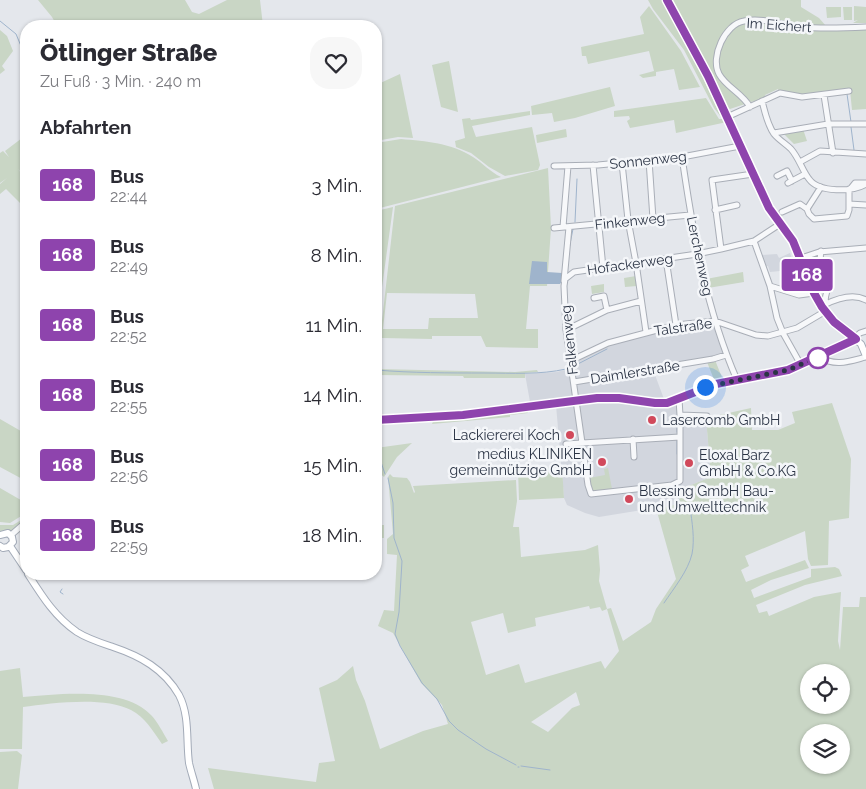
<!DOCTYPE html>
<html lang="de">
<head>
<meta charset="utf-8">
<style>
  body { margin:0; font-family:Raleway,sans-serif; background:#f7f7f7; color:#2b2b33; height:100vh; display:flex; flex-direction:column; font-size:19px; white-space:nowrap }
  * { box-sizing:border-box; margin:0 }
  p { font-size:16px; color:#7c7c81 }
  .icon { flex:none; width:28px; height:28px; fill:none; stroke:currentColor; stroke-width:2; stroke-linecap:round; stroke-linejoin:round }
  .map { position:relative; flex:1; overflow:hidden }
  .panel { position:absolute; left:20px; top:20px; width:362px; height:560px; display:flex; flex-direction:column; background:#fff; border-radius:20px; box-shadow:0 1px 4px #0004 }
  .panel>* { flex:none }
  .badge { padding:0 10px; border-radius:4px; font-size:18px; line-height:32px }
  .buttons { position:absolute; left:800px; top:664px; display:grid; gap:10px }
  .buttons a { display:grid; place-items:center; width:50px; height:50px; border-radius:50%; background:#fff; box-shadow:0 1px 4px #0004; font-size:25px }
  .you { position:absolute; width:25px; height:25px; margin:-12px; border:4px solid #fff; border-radius:50%; background:#1a73e8; box-shadow:0 0 0 8px #1a73e833 }
  .map>.badge { position:absolute; translate:-50% -50%; box-shadow:0 0 0 2px #fff }
  h2 { padding:0 20px; font-size:19px; line-height:45px }
  .round { display:grid; place-items:center; flex:none; width:52px; height:52px; border-radius:20px; background:#f7f7f7 }
  .head { display:flex; align-items:center; justify-content:space-between; height:85px; padding:0 20px }
  h1 { font-size:24px; font-weight:800; line-height:38px }
  ul { padding:0; list-style:none }
  li { display:flex; align-items:center; gap:15px; height:70px; padding:0 20px }
  li div { flex:1 }
  li b { display:block; font-size:19px }
  li em { font-style:normal }
  li .badge { min-width:55px; font-weight:700; text-align:center }
  .map>svg:first-child { display:block }
</style>
</head>
<body>
<div class="map">
<svg width="866" height="789" viewBox="0 0 866 789">
  <rect width="100%" height="100%" fill="#e4e7ec"/>
  <path fill="#d2d6de" d="M790 253 796 271 781 273 780 271 770 272 768 266 764 267 760 255 777 254 779 258Z
    M714 321 726 355 652 367 664 399 601 393 530 402 525 374 557 372 568 369 571 361 598 348 646 332Z
    M609 400 649 405 668 406 681 402 683 418H706L711 477 686 487 678 488 679 504 599 517 585 513 567 505 564 498 556 405Z"/>
  <path fill="#c9d6c5" fill-rule="evenodd" d="M38 0H185L192 12 199 14 227 0H260L263 26H57L52 17Z
    M648 0H662L693 56 721 117 714 108 684 50 653 9Z
    M669 0H801V7L819 18 826 26 745 19C723 22 719 48 714 66L742 97 745 104 730 109 727 107Z
    M649 6 681 51 700 87 679 90 674 69 656 72V76L643 78 639 75 654 71 649 51 588 64 586 56H582L581 47 644 34 640 17Z
    M854 6 866 7V23H853L858 20 854 21Z
    M826 7H841V17L827 18Z
    M843 7H852V20H844Z
    M745 22 866 29V109L852 110 850 90 797 95 779 92 778 89 765 95 766 98 751 102C743 94 733 87 725 79 712 65 719 42 732 29 735 26 741 24 745 22Z
    M0 30 7 36 13 51 2 66 5 70 0 74Z
    M449 61 458 112 441 107 432 65Z
    M400 74 413 138 398 137 376 141V85Z
    M610 87 615 106 575 118 554 122 552 113 532 115 531 106Z
    M706 98 719 119H725L727 122 676 133 674 120 630 128 627 121 630 119 629 116 614 117V111Z
    M530 111V115L472 126 476 137 532 127 540 165 538 170 505 176 489 167 471 153 456 147 455 141 465 138 462 119 470 118 471 120Z
    M566 129 567 137 537 143 536 135Z
    M803 129 807 141 794 144 783 133Z
    M26 135V170L22 173 18 169 22 174 26 171V209L6 189 0 194V184L7 178 0 183V153L3 151 9 157 5 151Z
    M401 139C426 141 451 143 473 157 483 163 490 172 501 177L376 209V143Z
    M548 168 551 228 547 286H530L526 329H538V348L486 347 481 336H432V339L382 338 379 366 377 365 395 206ZM387 293 475 294 478 318H429L428 329H383Z
    M393 207 380 302 376 303V211Z
    M743 272 744 282 708 288 706 279Z
    M636 276 637 286 625 287 624 278Z
    M604 284V292L592 294 591 286Z
    M715 360 723 380 715 382 707 362Z
    M377 369 515 372 537 370 538 372 525 373V378H464L463 376 377 375Z
    M832 403 851 459 849 518 829 521 828 565 811 566 808 559 805 531 745 556 749 566 741 570 746 582 805 560 809 568 771 580 751 590 754 598 811 577V569L835 567 839 569 842 576 805 585 756 605 759 613 767 611 769 616 814 597 841 592 838 641 840 650 843 607H859L860 597H866V789H214L208 768 316 782 319 763 335 761 319 688 337 680 353 666 356 680 365 701 380 749 423 731 448 724 442 705 421 683 393 633 378 626 384 610 394 611 397 555 387 554V539L393 534 388 477 390 474 393 477 407 478 410 482 414 493 415 492 413 486 516 480 517 501 513 527H519L521 557 585 550 598 545 600 570 599 581 607 609 611 608 623 641 651 622 656 609 676 579 656 508 679 504 678 488 686 487 711 477 706 418 751 408 752 430H778L795 423 792 412ZM589 606 590 609 600 607 602 611 607 609 619 651 605 669 601 661 525 683 519 664 486 675 471 622 503 613 508 633 536 626 535 618ZM809 672H841V705H809ZM576 692 580 705 572 708 548 732 531 722ZM809 732H841V765H809Z
    M517 410H526L528 413 510 415V417L432 424 434 419Z
    M0 419 26 434V481L0 467Z
    M412 443 397 457 384 477 376 470V448Z
    M562 467 564 498 519 500 518 469Z
    M608 468 612 489 592 492 589 478 605 475 604 469Z
    M0 488 26 503V513L10 523 0 522Z
    M26 517V520L10 532 0 531V525H13Z
    M376 525H384V538H376Z
    M20 668 23 697C59 694 124 686 151 715 158 722 163 733 168 741L162 744C153 731 145 717 131 710 105 696 51 703 23 707L22 749H0V671Z
    M17 751 22 755 18 789H0V752Z"/>
  <path fill="#9fb4cc" d="M532 261 547 262V272L562 273V281L560 284H529Z"/>
  <g fill="none" stroke-linecap="round" stroke-linejoin="round">
    <path stroke="#9fb4cc" stroke-width="1" d="M0 21 16 34 26 58
      M847 94 851 122
      M851 127 854 150
      M575 222 577 179
      M569 249 573 229
      M574 366 607 349
      M376 370C412 373 449 373 485 373 512 373 540 375 566 369
      M677 432V421
      M677 439V454
      M376 458 381 462 385 474
      M388 478 393 503 394 538 402 561 399 612 395 634 400 646 422 683 437 699 449 721 458 730 486 749 516 765
      M678 488 679 503 687 506
      M62 589 60 592 63 594
      M664 603C674 588 688 571 692 554 695 539 692 522 690 507
      M521 766 550 770
      M518 767H519"/>
    <defs>
      <path id="minor" d="M824 95 833 153
        M762 101C765 112 767 124 774 134 779 140 786 144 791 149 799 158 802 170 809 179 819 193 853 192 866 184
        M750 107C742 93 726 87 719 74 710 57 725 24 744 21 762 17 783 25 801 27 822 29 845 28 866 27
        M727 117 780 93 802 97 849 91
        M774 133 828 124H866
        M682 157C693 233 706 309 737 380
        M649 160 653 219
        M800 162 820 151 866 154
        M622 163 628 220 636 263 646 332
        M593 165 603 268
        M554 166 598 165 682 157 740 146
        M777 176 787 171 792 181
        M788 183 805 174
        M821 187 807 209 809 214 814 219 847 216 849 210V189
        M851 188 855 183H866
        M849 204 866 205
        M715 210 737 205
        M782 212 800 204 807 209
        M563 227 568 166
        M554 228 690 215
        M754 241 770 286 777 318 783 333 801 365
        M721 249 712 180 753 174
        M821 251C818 269 825 269 828 283 829 291 823 296 826 304
        M801 258 819 252 866 248
        M666 259 676 325
        M564 281 569 227
        M770 286 799 295 814 293
        M594 298 604 296 607 310
        M824 305C836 299 853 293 866 300
        M566 330 607 310 641 301
        M820 357C835 367 850 361 866 357
        M570 361 608 343 676 325 715 321 756 335 768 336 797 328 824 312
        M574 382 713 359 726 355
        M679 399 680 415V481L672 485 591 494 588 485 566 330 564 286 565 279 574 272 697 254 721 249 754 241 780 224
        M680 415 707 416
        M376 420 463 415 586 399 608 397 655 403H667L716 384 787 370 850 342 860 333 866 331
        M633 439 634 457
        M566 444 680 437
        M11 535 26 522"/>
      <path id="major" d="M667 0 708 76 769 208 793 241 814 293 822 307 834 322 861 344 866 356
        M0 535 8 533 12 537 13 542 8 547 3 548 0 546
        M10 546 26 570
        M28 574C42 596 55 617 77 632 88 639 101 643 113 647 140 656 164 669 179 695 190 716 186 741 189 763 191 772 194 780 196 789"/>
    </defs>
    <use href="#minor" stroke="#a9aeb7" stroke-width="7"/>
    <use href="#major" stroke="#a3abb8" stroke-width="8"/>
    <use href="#minor" stroke="#f7f8fa" stroke-width="5"/>
    <use href="#major" stroke="#fff" stroke-width="6"/>
  </g>
  <g fill="none" stroke-linecap="round" stroke-linejoin="round">
    <defs>
      <path id="line" d="M376 420 463 415 597 398H619L655 403H667L716 384 788 370 856 339 834 322 822 307 814 293 793 241 769 208 708 76 667 0"/>
    </defs>
    <use href="#line" stroke="#fff" stroke-width="11"/>
    <use href="#line" stroke="#8e44ad" stroke-width="8"/>
    <path stroke="#2b3445" stroke-width="5" stroke-dasharray="0 9" d="M705 387 788 370 820 356 818 358"/>
  </g>
  <circle fill="#fff" stroke="#8e44ad" stroke-width="2.5" cx="818" cy="358" r="10"/>
  <g fill="#d1495b" stroke="#f4f6f9" stroke-width="2">
    <circle cx="652" cy="420" r="5"/>
    <circle cx="570" cy="435" r="5"/>
    <circle cx="602" cy="462" r="5"/>
    <circle cx="689" cy="463" r="5"/>
    <circle cx="629" cy="499" r="5"/>
  </g>
  <g text-anchor="middle" stroke-width="5" stroke-linejoin="round" paint-order="stroke">
    <g font-size="14" fill="#2b3445" stroke="#f4f6f9">
      <text transform="translate(779 25) rotate(4)" y="5">Im Eichert</text>
      <text transform="translate(648 160) rotate(-6)" y="5">Sonnenweg</text>
      <text transform="translate(630 221) rotate(-6)" y="5">Finkenweg</text>
      <text transform="translate(700 256) rotate(78)" y="5">Lerchenweg</text>
      <text transform="translate(630 264) rotate(-8)" y="5">Hofackerweg</text>
      <text transform="translate(683 327) rotate(-8)" y="5">Talstraße</text>
      <text transform="translate(569 340) rotate(-96)" y="5">Falkenweg</text>
      <text transform="translate(635 372) rotate(-9)" y="5">Daimlerstraße</text>
    </g>
    <g font-size="14" fill="#2b3445" stroke="#f4f6f9" text-anchor="start">
      <text x="662" y="425">Lasercomb GmbH</text>
      <text x="560" y="440" text-anchor="end">Lackiererei Koch</text>
      <text x="592" y="459" text-anchor="end">medius KLINIKEN<tspan x="592" dy="16">gemeinnützige GmbH</tspan></text>
      <text x="699" y="460">Eloxal Barz<tspan x="699" dy="16">GmbH &amp; Co.KG</tspan></text>
      <text x="639" y="496">Blessing GmbH Bau-<tspan x="639" dy="16">und Umwelttechnik</tspan></text>
    </g>
  </g>
</svg>
<div class="buttons">
<a><svg class="icon" aria-label="locate" viewBox="0 0 24 24"><circle cx="12" cy="12" r="6"/><path d="M12 2v4M12 18v4M2 12h4M18 12h4"/></svg></a>
<a><svg class="icon" aria-label="layers" viewBox="0 0 24 24"><path d="M12 4l9 5-9 5-9-5zM3 14l9 5 9-5"/></svg></a>
</div>
<div class="you" style="left:705px;top:387px"></div>
<b class="badge" style="left:807px;top:275px;background:#8e44ad;color:#fff">168</b>
<section class="panel">
<div class="head"><div><h1>Ötlinger Straße</h1><p>Zu Fuß · 3 Min. · 240 m</p></div><a class="round"><svg class="icon" aria-label="heart" viewBox="0 0 24 24"><path d="M12 20l-8-8c-3-5 5-10 8-4 3-6 11-1 8 4z"/></svg></a></div>
<h2>Abfahrten</h2>
<ul>
<li><span class="badge" style="background:#8e44ad;color:#fff">168</span><div><b>Bus</b><p>22:44</p></div><em>3 Min.</em></li>
<li><span class="badge" style="background:#8e44ad;color:#fff">168</span><div><b>Bus</b><p>22:49</p></div><em>8 Min.</em></li>
<li><span class="badge" style="background:#8e44ad;color:#fff">168</span><div><b>Bus</b><p>22:52</p></div><em>11 Min.</em></li>
<li><span class="badge" style="background:#8e44ad;color:#fff">168</span><div><b>Bus</b><p>22:55</p></div><em>14 Min.</em></li>
<li><span class="badge" style="background:#8e44ad;color:#fff">168</span><div><b>Bus</b><p>22:56</p></div><em>15 Min.</em></li>
<li><span class="badge" style="background:#8e44ad;color:#fff">168</span><div><b>Bus</b><p>22:59</p></div><em>18 Min.</em></li>
</ul>
</section>
</div>
</body>
</html>
